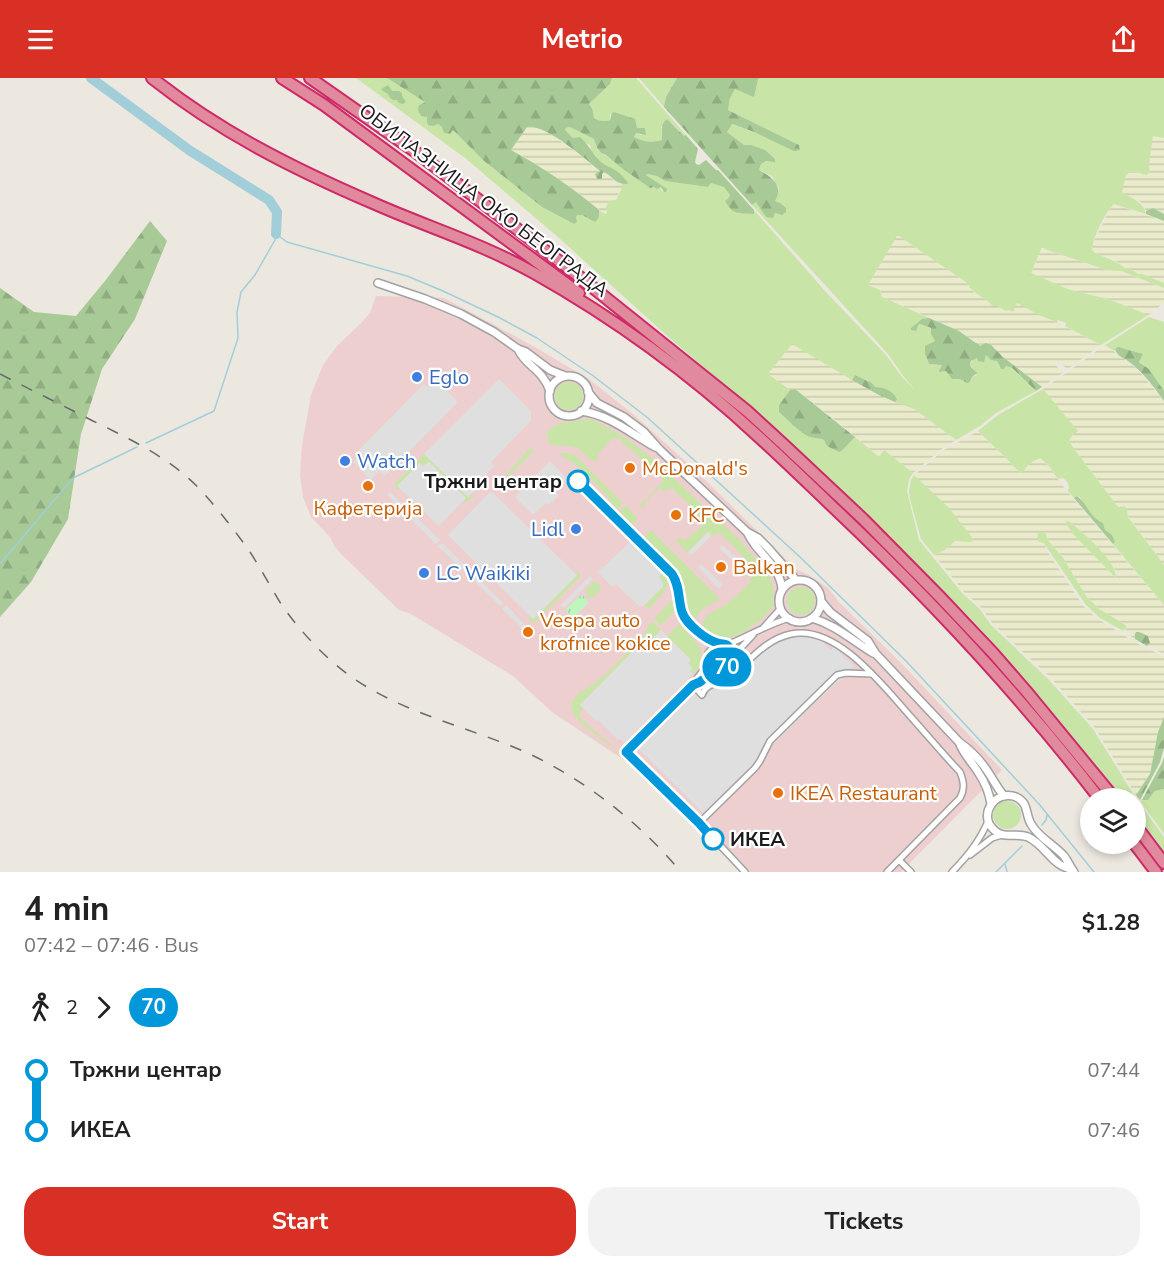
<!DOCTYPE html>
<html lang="en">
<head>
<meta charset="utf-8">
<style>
  body { margin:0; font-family:"Nunito Sans",sans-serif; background:#f2f2f2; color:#222; height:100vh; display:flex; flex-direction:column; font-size:22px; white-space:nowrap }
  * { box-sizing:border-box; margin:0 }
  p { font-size:20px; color:#767676 }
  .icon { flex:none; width:33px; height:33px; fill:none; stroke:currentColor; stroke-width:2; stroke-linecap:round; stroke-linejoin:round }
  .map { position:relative; height:794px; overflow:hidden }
  .side { display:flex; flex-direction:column; background:#fff; flex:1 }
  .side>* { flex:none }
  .badge { padding:0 12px; border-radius:20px; font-size:21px; line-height:39px }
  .buttons { position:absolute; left:1080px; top:710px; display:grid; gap:12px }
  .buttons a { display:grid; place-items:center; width:66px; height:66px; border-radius:50%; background:#fff; box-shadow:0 3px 9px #0003; font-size:30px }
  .map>.badge { position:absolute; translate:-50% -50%; box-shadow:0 0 0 3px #fff }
  .legs { display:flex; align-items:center; gap:9px; height:66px; padding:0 24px; font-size:20px }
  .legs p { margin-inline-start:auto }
  .overview { display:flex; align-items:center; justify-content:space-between; height:102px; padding:0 24px }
  h1 { font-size:33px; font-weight:700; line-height:45px }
  .button { display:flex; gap:12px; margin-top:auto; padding:12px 24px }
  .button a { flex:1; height:69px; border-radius:24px; background:#d93025; color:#fff; font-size:24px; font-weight:700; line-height:69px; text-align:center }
  .button a+a { background:#f2f2f2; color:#222 }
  ul { padding:0 24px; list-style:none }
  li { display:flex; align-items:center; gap:21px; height:60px; font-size:22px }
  li i { display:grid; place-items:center; width:9px; height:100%; margin:0 8px; background:currentColor }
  li i::after { content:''; width:15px; height:15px; margin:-8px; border:4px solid; border-radius:50%; background:#fff }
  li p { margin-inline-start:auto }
  li:first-child i { background:linear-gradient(#0000 50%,currentColor 0) }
  li:last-child i { background:linear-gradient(currentColor 50%,#0000 0) }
  header { display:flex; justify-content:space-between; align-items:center; height:78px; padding:0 24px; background:#d93025; color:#fff; font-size:27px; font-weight:700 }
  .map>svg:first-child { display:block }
</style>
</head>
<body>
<header><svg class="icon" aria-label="menu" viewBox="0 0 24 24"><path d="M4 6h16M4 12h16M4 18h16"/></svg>Metrio<svg class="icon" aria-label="share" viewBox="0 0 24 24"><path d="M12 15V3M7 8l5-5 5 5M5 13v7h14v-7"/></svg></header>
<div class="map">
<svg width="1164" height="794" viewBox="0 0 1164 794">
  <defs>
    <pattern id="farmland-rules" width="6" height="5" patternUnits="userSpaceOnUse" patternTransform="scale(1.5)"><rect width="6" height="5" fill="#eaebcb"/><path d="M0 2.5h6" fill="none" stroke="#c8c9ae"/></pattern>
    <pattern id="forest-firs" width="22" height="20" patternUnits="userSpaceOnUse" patternTransform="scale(1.5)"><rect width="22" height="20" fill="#a7ca96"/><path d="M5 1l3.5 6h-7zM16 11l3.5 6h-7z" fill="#8fad81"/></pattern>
    <pattern id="park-tufts" width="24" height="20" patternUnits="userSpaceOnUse" patternTransform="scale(1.5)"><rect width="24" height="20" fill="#bdf6bf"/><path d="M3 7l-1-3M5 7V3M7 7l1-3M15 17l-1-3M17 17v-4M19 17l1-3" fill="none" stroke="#a2d2a4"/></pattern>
  </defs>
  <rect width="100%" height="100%" fill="#ece8e0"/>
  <path fill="#edcfcf" d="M376 218 444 220 535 269 590 302 633 336 695 392 796 491 809 497 828 510 839 524 902 586 1002 692 901 794H741L645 696 552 634 513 598 411 536 399 532 341 476 335 469 330 459 311 439 303 419 300 397 302 367 311 317 323 287 337 268 361 245 370 235Z"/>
  <path fill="url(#farmland-rules)" fill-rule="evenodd" d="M532 48 546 53 570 70 578 74 602 96 604 94 609 97 615 104 622 106V110L607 135 605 136 577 114 528 81 511 72 527 49Z
    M1153 57 1164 60V136L1153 130 1146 133 1141 124 1121 115 1126 97 1132 93 1146 97 1150 95 1149 87Z
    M1114 126 1164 143V205L1158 202 1138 196 1129 190H1125L1116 183 1094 175 1092 172 1093 165 1110 131Z
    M896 158H899L970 207 974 215 1006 233 1017 224 1041 238 1057 244 1060 246 1101 267 1068 291 1056 283H1053L1060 292 1064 294 1042 309 1003 279 991 267 980 269 959 253 882 219 880 212 868 207Z
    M1042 169 1047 172 1107 192 1120 193 1164 210V225L1147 238 1140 234 1108 221 1070 212 1031 196Z
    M792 265 879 317 914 331 956 362 943 370 913 395 884 372 879 379 838 344 795 311 790 312 768 296Z
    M1105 267 1137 291 1164 323V487L1128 438 1127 432 1118 429 1072 368 1069 363 1072 358 1077 353 1043 311Z
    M978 353 1008 382 1020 395 1033 382 1040 380 1048 387 1062 407 1164 527V576L1147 568 1150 565 1135 556V561L1123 553 1126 552 1124 546 1099 531 1086 518 1063 480 1047 461 1044 465 1046 469 1045 470 1084 529 1098 541 1143 569 1164 578V639L1158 654 1150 696 1136 717 1095 650 1051 600 993 546 981 529 965 515 934 477 945 472 955 463 971 464 914 397 944 372ZM1066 443 1070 444 1094 466 1116 493V500L1075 457Z"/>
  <path fill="#c8e5a7" d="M356 0H387L425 24 419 27 427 39 442 49 453 52 484 83 542 129 574 146 577 137H582L595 144 600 136 599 132 605 136 607 135 606 129 609 123 616 122 622 110V106H623L618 94 598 83 596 77 592 75 590 67 573 60 565 52 566 50 570 49 594 61C596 66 596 71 600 74 602 76 605 77 608 79 625 89 641 108 661 110L662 113 666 114C659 107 654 102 646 97L647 96 657 98 665 103 708 109 711 105 724 108 730 117 728 121 754 136V132L825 213 886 277 902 299 915 312 903 298 888 276 752 127 756 124 775 123 779 110 772 98 759 92 761 86 766 83 751 67H744L727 54 731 46 800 71 799 67 728 32 730 20 735 11 761 0H1164V60L1153 58 1149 87 1150 95 1146 97 1132 93 1126 97 1122 114C1132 121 1143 123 1146 136L1114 126C1105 135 1093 159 1092 172L1095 175 1116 184 1125 190H1129L1138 196H1142L1164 205V210L1121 193 1107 192 1047 172 1042 169 1031 195 1070 212 1108 221 1141 234 1147 238 1101 267 1065 248 1066 245 1058 242 1057 244 1041 238 1017 225 1013 234 1009 232 1006 233 997 228H993C986 220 976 217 969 209L970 207 899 158H897L868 207 880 212 882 219 929 240 917 245 915 248 920 246 932 251 935 263 925 269 927 283 935 287 940 286 943 287 940 290V294L946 293C951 297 951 303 960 301L967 305 971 303 972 299 977 297 970 286 975 280H984L986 277 997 283 1000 290 1006 288 1011 290 1036 313 996 335 980 348 956 362 914 331 895 324 897 322 880 309H875L872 305 857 298 853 299 852 302 792 266 768 296 790 312 779 327 817 359 843 372 847 365 855 359 879 379 884 372 913 395 909 401 907 413 919 462 963 516 979 530 991 547 1049 602 1093 651 1139 725 1164 759V774L1136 736V720H1123L1025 601 975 545 868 438 762 339 665 256 559 160 465 80Z
    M612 0H636L686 57 684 58 671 44 661 49 662 62C652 65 643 65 634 59L636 55 642 57 639 51 610 36V42C606 44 598 43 593 40L592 30 589 26 610 6Z
    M639 0H677L666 19 664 29Z
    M1149 239 1164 244V313L1149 291 1139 283 1116 270 1114 273 1105 267Z
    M555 318a14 14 0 1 1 28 0a14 14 0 1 1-28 0Z
    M1043 311 1078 353 1072 358 1069 362 1072 368 1118 429 1125 428 1127 432 1128 439 1164 487V527L1113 466 1115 464 1087 431 1080 419 1077 418 1074 420 1068 413C1070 406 1068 404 1063 400L1058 401 1048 387 1040 380C1033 383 1027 386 1024 393L1020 395 1008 382 978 353 998 337Z
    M586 341 593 342 623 358 650 378 738 460 769 497 774 511 773 529 763 540 744 554 730 560 713 558 707 554 703 548V544L707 537 727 526 751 504 749 501 754 494 753 489 722 457 718 455 711 458 708 454 687 475 676 463 681 459 684 463 689 459H690L702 448 699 442V435L675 414 674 411 671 410 664 414 660 409 645 425 646 426 642 430 640 428 664 402 618 360 616 361 613 360 597 377 599 380 595 384 592 381 590 382C586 378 581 371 574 369 565 366 557 370 549 365L547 355 550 351 560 345 571 344Z
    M530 370 534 373 505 402V398Z
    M560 375 574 376 623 425 616 432C609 417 588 397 575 386 569 382 564 381 560 375Z
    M424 376 468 418 471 415 472 419 467 424H463L466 420 429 384 423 388 420 385 398 407 400 411H397L395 409V405Z
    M914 397 949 430 974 462 971 464 955 463 945 472 934 477 921 461 910 421 909 413 911 402Z
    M626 428 637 439V442L631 447 619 434Z
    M1066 443 1070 444C1083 455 1117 483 1116 500L1073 456 1066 446Z
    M651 452 718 519V523C708 527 699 531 696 542 685 531 687 512 681 498L644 459Z
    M1042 454 1046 456 1047 461 1063 480 1086 518 1099 531 1124 546 1127 549 1123 553 1100 540 1086 527 1044 465 1039 464 1037 461 1038 455Z
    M637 466 662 491 668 501 666 511 649 531 645 527 663 509 662 503 659 499 662 496 635 469Z
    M573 494H577L580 496V499L535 544H531L529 541V538L534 541 576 498Z
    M594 503 600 507V512L593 520H591L585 513Z
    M787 523a14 14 0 1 1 28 0a14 14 0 1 1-28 0Z
    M673 521 675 532 661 548 654 541Z
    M652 543 661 552 652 561 648 558 580 627 583 631 579 636 581 641 619 673C611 668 603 662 595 656 578 643 559 631 582 612L584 613 605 597 645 556 648 548Z
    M679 546 686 553 701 570V587L693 596 690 593 688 585 691 582 667 558Z
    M712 578a8 8 0 1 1 16 0a8 8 0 1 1-16 0Z
    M1164 711V756L1141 724 1142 722H1148L1155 713Z
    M993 737a14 14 0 1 1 28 0a14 14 0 1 1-28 0Z"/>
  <path fill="url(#forest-firs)" d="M387 0H612L610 6 589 26 592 30 594 40C598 43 606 44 610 42L612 35 614 34 635 41 637 50H645L646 57 636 55 634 59C643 64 652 65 662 62 662 53 660 46 667 41L684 58 686 57 698 71 695 84 696 86 699 87 706 82 716 92H718L754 132V136C738 135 733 137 725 123L728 121 730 117 724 109 711 105 708 109 665 103 657 98 647 96 646 97 667 111 666 114H664L661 109 657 111 654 109 650 110 623 91 606 77 601 75 597 70 594 61 570 49 566 50 565 52 573 60 580 59C588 66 591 73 598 81 602 87 612 89 618 94 622 97 625 101 628 105L627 106C614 106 614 99 604 94L602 96V101H597L595 96 600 93C586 81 544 45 527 49L511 72C542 89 572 109 599 132 600 137 599 141 595 144L582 137H577L576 140 577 144 574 146 542 129 484 83 453 52 450 56 444 55 442 49 438 46 433 48 428 47 427 44V39L421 38 418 32 419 27 425 24Z
    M677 0H761L758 1 754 19 735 11 730 20 728 32 799 67 800 72 794 73 754 54 732 46 727 54 744 67H751L765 72 775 81V84L766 83 761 86 759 92C772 99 784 107 775 123L780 125 786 130V134L782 137 775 135 773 140 766 139 756 124 752 127 664 29 666 19Z
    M388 7 392 13H399L402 15V18L406 24 403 26 399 25 397 22H393L390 20 388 16 383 13 381 11Z
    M1153 130 1164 136V143L1146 136V133Z
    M150 143 167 163 135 241 102 291 81 356 68 441 31 504 0 539V210L34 234 76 238 105 203Z
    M929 240 959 253 980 268 986 265 991 267 1003 279 1042 309 1036 313 1012 290 1006 288 1004 291H1001L997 283 991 282 986 277 984 284 978 283 977 280 971 283 970 286 971 289 977 295 972 299 970 304 967 305 960 301H952L946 293 940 294 939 293 942 287 929 286 925 276V268L935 263 931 256V250L920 246 918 247 916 253 911 252V250L922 241Z
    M1118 269 1143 276 1139 284 1149 291 1164 313V323C1154 309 1142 293 1128 283 1122 279 1117 278 1115 271Z
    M855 297 872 305 875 309C884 309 894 313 897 322L895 324 879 317 852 302Z
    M795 311 855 359C850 363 844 372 839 374L827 368 824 362C819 360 815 360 810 359 801 356 786 340 779 334V327L790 312Z
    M1077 418C1087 425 1090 440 1103 445L1105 452 1112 457 1115 464 1113 466 1074 420Z
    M1136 554H1139L1148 558 1150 565 1147 568 1135 561V556Z
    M1164 639V670L1160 684 1140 722 1136 717 1150 696 1158 654Z
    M1164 679V711L1155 713 1148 722H1142L1162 685Z"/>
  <path fill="url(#park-tufts)" d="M581 517 586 519 588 525 573 540 566 533V531Z"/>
  <path fill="#dfdfdf" d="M435 301 458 324 385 398 379 393 371 402 353 384 360 377 357 374 424 306 427 309Z
    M499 301 531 333V343L491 384 494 388 482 401 483 403 468 419 424 376Z
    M550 383 568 401 556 414 559 417 549 427 546 425 533 437 515 419 525 408 528 411 530 410 527 406Z
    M429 384 466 420 439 448 397 408 420 385 423 388Z
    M491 413 577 497 533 541 448 457Z
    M390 414 440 462 436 466 387 417Z
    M708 454 711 458 692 477 688 474Z
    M630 464 662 496 659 499 663 505V509L643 528H639L616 506 612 509 598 494Z
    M442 465 503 525 500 528 438 468Z
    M723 467 744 488 741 491 719 470Z
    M701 486 723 507 719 511 698 489Z
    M590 498 593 501 564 530 561 527Z
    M506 527 527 549 524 552 502 531Z
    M661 552 691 582 688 585 693 590 690 593 693 596 624 665 620 661 618 662 598 642 596 643 580 627 648 558 652 561Z
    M797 558 817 559 831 572 834 569 854 588 850 591V597L847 598 834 607 703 735 639 671 699 609 704 615 711 610 730 602 742 592 757 576 779 562Z"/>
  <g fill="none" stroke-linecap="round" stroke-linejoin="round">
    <path stroke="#a2ced9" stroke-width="1.5" d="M146 365 214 333 238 260 237 234 241 214 255 197 275 162 276 156 287 164 407 198 443 213 498 239 537 260 592 297 648 340 800 479 906 583 1039 726 1094 794
      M0 486 73 400 137 369
      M1042 747 1046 742 1047 737
      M1005 786 1007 794
      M996 794 1022 768"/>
    <path stroke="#a2ced9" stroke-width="10" d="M91 0 189 72 269 122 277 134 276 156"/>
    <defs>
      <path id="minor" d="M764 549 781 530
        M727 567C749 558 768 546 790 540
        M734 577 753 557
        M709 583C705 592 697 598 693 607L626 674 699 745 745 794
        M693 607 702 617C706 605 718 606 728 600 734 596 740 592 745 586 758 573 772 560 791 556 837 546 884 609 911 639 927 657 943 676 960 694 964 704 965 711 960 720L887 794
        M693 607 700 604 717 590C741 593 738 560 715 567L708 575 709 583 717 590
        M699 745 755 690 760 683 770 663 837 597 846 595 872 596
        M970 777 992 760 1002 757
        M899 782 911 794
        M952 794C967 779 980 763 988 743"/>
      <path id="tertiary" d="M378 205 425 221 461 236 494 254 518 271 526 274 550 292 565 298
        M518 271C526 289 542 290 550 313
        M549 318a20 20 0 1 1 40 0a20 20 0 1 1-40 0Z
        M588 314 597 325 624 339 644 354 660 372 747 454 758 460 768 470 796 502
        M581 333C610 337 630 355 655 369
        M747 454C749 458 752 463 755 467 766 481 781 493 782 512
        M779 523a21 21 0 1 1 42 0a21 21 0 1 1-42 0Z
        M821 523 830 534 868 563 876 576 959 664C972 673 982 684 990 697 995 705 998 711 1004 718
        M812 540C838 548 851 562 873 575
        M959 664C963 676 972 684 978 694 985 704 989 714 991 726
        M1072 792C1068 790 1063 789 1059 786 1048 778 1041 765 1028 759 1016 754 1003 762 993 751 978 736 996 711 1016 719 1029 725 1025 736 1031 746 1038 759 1054 767 1064 778 1068 783 1070 789 1074 794"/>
      <path id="motorway" d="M152 0C220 54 294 91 373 125 427 149 483 166 534 195 614 240 691 296 759 359 784 382 809 406 834 430 929 520 1019 616 1099 720
        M282 0 324 27 579 215
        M310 0 413 72 571 192 747 333 783 366 863 441 939 518 993 575 1026 613 1114 720
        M1136 748 1164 785
        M1134 765 1156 794"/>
    </defs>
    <use href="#minor" stroke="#a2a2a2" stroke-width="8"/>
    <use href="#tertiary" stroke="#a2a2a2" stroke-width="10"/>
    <use href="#motorway" stroke="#ce2a68" stroke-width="14"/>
    <use href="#minor" stroke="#fff" stroke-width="5"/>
    <use href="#tertiary" stroke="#fff" stroke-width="7"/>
    <use href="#motorway" stroke="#e28a9d" stroke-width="10"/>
    <path stroke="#696969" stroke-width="1.5" stroke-dasharray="12 12" stroke-linecap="butt" d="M0 296C31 312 62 327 93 343 134 363 176 383 206 418 221 435 235 453 248 471 260 489 270 508 281 526 300 553 323 578 350 598 398 632 456 646 511 668 574 693 638 742 681 794"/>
  </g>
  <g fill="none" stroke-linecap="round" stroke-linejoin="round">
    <defs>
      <path id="line-1" d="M578 403 672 496C680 508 678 521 682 534 686 546 706 562 718 565 721 566 724 566 727 567 739 578 733 592 717 590L700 604 693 607 626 674 699 745 713 761"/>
    </defs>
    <use href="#line-1" stroke="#fff" stroke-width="14"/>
    <use href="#line-1" stroke="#0098da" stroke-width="9"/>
  </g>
  <g fill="#3f7fe0" stroke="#fff" stroke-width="2">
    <circle cx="417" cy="299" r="6"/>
    <circle cx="345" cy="383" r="6"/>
    <circle cx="576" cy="451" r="6"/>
    <circle cx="424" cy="495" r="6"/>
  </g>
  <g fill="#e8710a" stroke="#fff" stroke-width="2">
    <circle cx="630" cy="390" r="6"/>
    <circle cx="368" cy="408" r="6"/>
    <circle cx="676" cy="437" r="6"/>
    <circle cx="721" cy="489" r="6"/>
    <circle cx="528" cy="554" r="6"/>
    <circle cx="778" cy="715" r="6"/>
  </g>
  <g fill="#fff" stroke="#0098da" stroke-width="3">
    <circle cx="578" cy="403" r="10"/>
    <circle cx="713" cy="761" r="10"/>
  </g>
  <g text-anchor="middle" stroke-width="4.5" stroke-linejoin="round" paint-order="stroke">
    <g font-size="20" fill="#1b1b1b" stroke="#fff">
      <text transform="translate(484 122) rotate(37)" y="7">ОБИЛАЗНИЦА ОКО БЕОГРАДА</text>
    </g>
    <g font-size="20" fill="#366cbe" stroke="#fff" text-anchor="start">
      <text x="429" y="306">Eglo</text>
      <text x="357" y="390">Watch</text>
      <text x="564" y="458" text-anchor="end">Lidl</text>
      <text x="436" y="502">LC Waikiki</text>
    </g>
    <g font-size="20" fill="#c56008" stroke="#fff" text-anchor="start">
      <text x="642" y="397">McDonald's</text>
      <text x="368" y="437" text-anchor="middle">Кафетерија</text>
      <text x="688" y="444">KFC</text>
      <text x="733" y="496">Balkan</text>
      <text x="540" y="549">Vespa auto<tspan x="540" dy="23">krofnice kokice</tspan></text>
      <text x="790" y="722">IKEA Restaurant</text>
    </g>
    <g font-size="20" font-weight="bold" fill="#1b1b1b" stroke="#fff" text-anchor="end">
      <text x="562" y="410">Тржни центар</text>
      <text x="730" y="768" text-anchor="start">ИКЕА</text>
    </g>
  </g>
</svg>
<div class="buttons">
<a><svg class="icon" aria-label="layers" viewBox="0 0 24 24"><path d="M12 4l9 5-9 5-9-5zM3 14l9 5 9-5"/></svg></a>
</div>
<b class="badge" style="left:727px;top:589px;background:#0098da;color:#fff">70</b>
</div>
<section class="side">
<div class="overview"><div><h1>4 min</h1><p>07:42 – 07:46 · Bus</p></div><b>$1.28</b></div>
<div class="legs"><svg class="icon" aria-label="walk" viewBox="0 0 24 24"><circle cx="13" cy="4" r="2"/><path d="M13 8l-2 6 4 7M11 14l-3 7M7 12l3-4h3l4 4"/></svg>2<svg class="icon" aria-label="forward" viewBox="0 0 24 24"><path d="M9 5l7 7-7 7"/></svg><b class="badge" style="background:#0098da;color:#fff">70</b></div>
<ul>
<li><i style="color:#0098da"></i><b>Тржни центар</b><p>07:44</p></li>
<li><i style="color:#0098da"></i><b>ИКЕА</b><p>07:46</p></li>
</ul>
<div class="button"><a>Start</a><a>Tickets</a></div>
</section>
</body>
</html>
